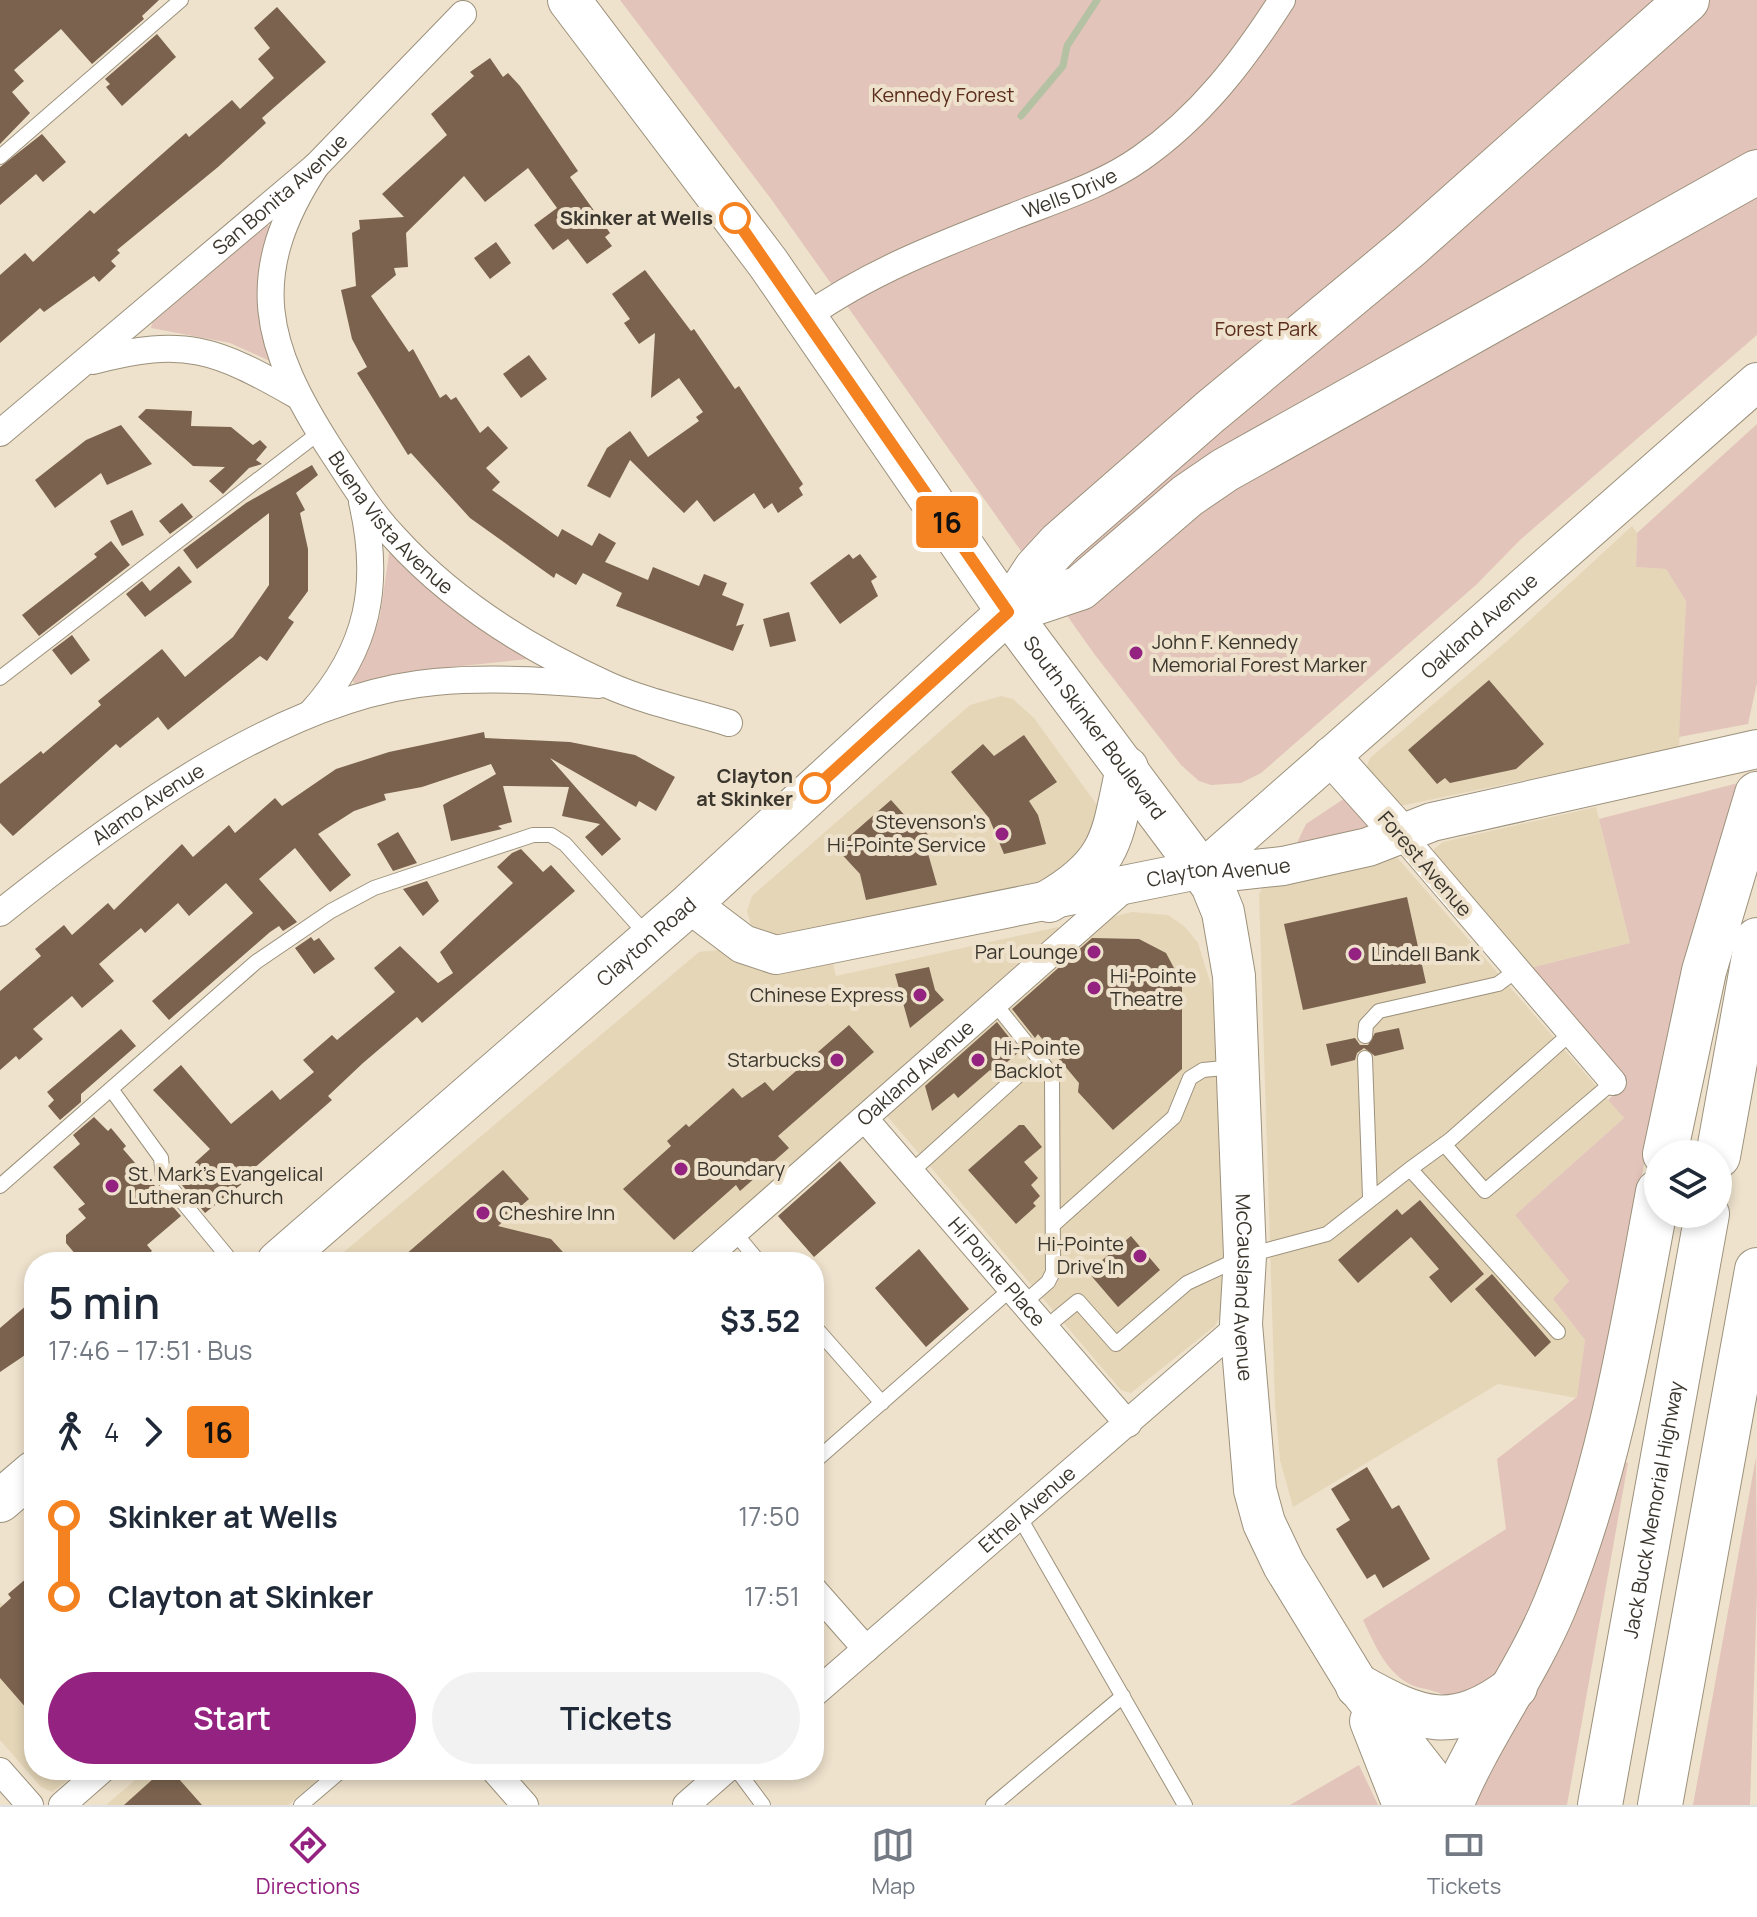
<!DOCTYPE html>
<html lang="en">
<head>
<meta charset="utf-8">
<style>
  body { margin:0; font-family:Manrope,sans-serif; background:#f2f2f3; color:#1f2937; height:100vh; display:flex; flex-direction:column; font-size:30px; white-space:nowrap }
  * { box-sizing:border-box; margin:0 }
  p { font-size:26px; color:#747a83 }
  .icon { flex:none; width:44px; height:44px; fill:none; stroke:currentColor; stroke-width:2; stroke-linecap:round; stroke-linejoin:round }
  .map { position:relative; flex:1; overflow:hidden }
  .panel { position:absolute; left:24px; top:1252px; width:800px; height:528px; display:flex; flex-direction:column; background:#fff; border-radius:32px; box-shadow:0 4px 12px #0003 }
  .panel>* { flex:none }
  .badge { padding:0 16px; border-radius:6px; font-size:28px; line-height:52px }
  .buttons { position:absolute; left:1644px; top:1140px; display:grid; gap:16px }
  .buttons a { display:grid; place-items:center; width:88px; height:88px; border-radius:50%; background:#fff; box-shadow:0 4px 12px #0003; font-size:40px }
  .map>.badge { position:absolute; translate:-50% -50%; box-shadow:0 0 0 4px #fff }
  .legs { display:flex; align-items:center; gap:12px; height:88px; padding:0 24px; font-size:26px }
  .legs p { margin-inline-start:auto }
  .head { display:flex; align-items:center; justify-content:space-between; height:136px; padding:0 24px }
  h1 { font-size:44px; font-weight:600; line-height:60px }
  .button { display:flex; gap:16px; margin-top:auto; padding:16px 24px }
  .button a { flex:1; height:92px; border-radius:48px; background:#942281; color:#fff; font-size:32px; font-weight:600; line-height:92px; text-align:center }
  .button a+a { background:#f2f2f3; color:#1f2937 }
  ul { padding:0 24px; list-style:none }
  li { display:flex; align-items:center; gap:28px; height:80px; font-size:30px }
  li i { display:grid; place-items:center; width:12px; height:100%; margin:0 10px; background:currentColor }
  li i::after { content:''; width:20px; height:20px; margin:-10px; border:6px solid; border-radius:50%; background:#fff }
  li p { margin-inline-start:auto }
  li:first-child i { background:linear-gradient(#0000 50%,currentColor 0) }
  li:last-child i { background:linear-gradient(currentColor 50%,#0000 0) }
  .tab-bar { display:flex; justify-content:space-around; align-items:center; height:112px; border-top:2px solid #e0e1e3; background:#fff; font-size:22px; color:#747a83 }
  .tab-bar a { display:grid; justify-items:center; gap:4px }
  .tab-bar .current { color:#942281 }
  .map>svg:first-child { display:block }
</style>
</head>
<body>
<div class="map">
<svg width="1757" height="1805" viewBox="0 0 1757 1805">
  <rect width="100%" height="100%" fill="#eee2cc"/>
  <path fill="#e5d6b8" d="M1632 526 1637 533 1636 567 1666 569 1686 601 1679 748 1400 806 1365 771 1370 758 1505 643Z
    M1001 696 1013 699 1034 718 1097 805 1102 818 1073 875 774 941 761 938 751 925 747 911 752 896 970 705Z
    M1596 807 1630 943 1530 968 1434 855V849L1443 842Z
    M1395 855 1624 1118 1515 1215 1569 1281 1553 1299 1585 1340 1577 1398 1498 1384 1293 1507 1280 1460 1275 1405 1259 894 1266 882Z
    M1132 912 1168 915 1184 926 1198 943 1211 985 1215 1003 1226 1305 1215 1326 1131 1393 1121 1390 887 1116 892 1104 1108 918Z
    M1058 927 1061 938 687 1262H332L699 952 728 949 832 959 836 976Z
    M0 1602 34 1640V1770H81L52 1792 41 1787 0 1740Z
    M147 1770H329L288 1805H106Z"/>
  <path fill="#e3c4ba" d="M620 0H1757V335L1520 540 1477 584 1261 773 1241 783 1211 785 1199 781 1181 765 1095 655 771 199Z
    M267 225 272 228V362L230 343 151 328 152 323Z
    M1757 424V683L1748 724 1679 737 1686 601 1666 569 1636 567 1637 533Z
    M390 547 528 655V659L442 668 360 685 354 683 352 679 369 649 380 616Z
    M1738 783 1669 1028 1607 1365 1561 1535 1520 1637 1504 1666 1481 1686 1450 1700C1443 1691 1426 1690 1414 1686 1387 1675 1375 1645 1363 1620L1506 1529 1497 1459 1577 1397 1585 1340 1553 1299 1569 1281 1515 1215 1624 1118 1608 1100 1628 1081 1530 968 1630 943 1599 819Z
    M1345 798 1374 831 1296 845 1306 824Z
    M1756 1457 1757 1591 1750 1805H1693Z
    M1619 1461 1628 1463 1567 1805H1475L1473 1801Z
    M1359 1765 1378 1805H1290Z"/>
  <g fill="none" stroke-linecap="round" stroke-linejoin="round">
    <path stroke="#b4c1a3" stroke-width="7" d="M1021 116 1063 66 1067 46 1097 0"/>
  </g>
  <path fill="#7a624e" d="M0 0H159L142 16 144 19 92 64 61 29 14 70 24 81 12 92 30 113 0 144Z
    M277 7 326 62 262 118 266 123 218 167 117 250 120 253 111 261 116 266 99 282 94 276 44 312 40 308 0 343V275L25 253 33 262 90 210 94 214 186 133 189 137 232 100 240 109 274 78 258 59 270 48 254 28Z
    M157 34 176 57 122 106 106 87 110 84 105 79Z
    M490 58 503 77 508 73 520 86 578 171 570 177 610 233 605 237 612 246 587 264 568 239 553 250 534 225 557 208 528 168 485 202 464 176 406 233 408 267 394 268 396 275 371 296 409 352 413 349 440 398 446 394 451 400 456 397 480 433 488 426 508 448 486 468 500 482 492 490 558 537 562 529 592 546 599 533 616 543 605 562 648 580 653 567 699 586 704 574 727 583 722 595 744 604 736 626 744 624 733 651 616 606 622 593 583 573 576 585 556 573 554 578 470 518 411 453 408 455 357 373 367 367 352 339 341 290 356 286 352 233 360 229 359 220 404 217 382 194 447 135 431 114 474 76 470 72Z
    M42 134 66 162 43 182 36 174 0 205V167Z
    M496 242 511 263 490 279 474 258Z
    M645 270 691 331 694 329 735 389 739 386 803 484 799 488 803 495 778 513 772 503 764 509 754 493 714 522 697 500 684 513 630 460 610 498 587 486 607 448 630 431 648 457 699 421 696 417 703 412 679 378 651 398 655 333 639 344 624 323 630 319 612 294Z
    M529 355 547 379 521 398 503 374Z
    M146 409 192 411 191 426 231 427 253 445 260 440 267 447 256 460 262 464 249 468 223 494 209 481 225 467 193 466 138 417Z
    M121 425 152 464 107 485 101 473 55 508 35 480 86 440Z
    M312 465 318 475 296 493 305 510 300 513 308 549V591L288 618 294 622 267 661 260 656 168 730 158 717 120 748 116 744 13 836 0 823V784L41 751 43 754 101 705 98 701 162 649 185 677 233 637 269 585V513L197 569 183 550 246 503Z
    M182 503 193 517 170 534 159 521Z
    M132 510 144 535 122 546 110 521Z
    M111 541 130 565 39 636 22 615 97 557 94 554Z
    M849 554 853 559 860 554 877 577 871 581 878 596 840 624 810 583Z
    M179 566 192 582 145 617 126 594 142 581 150 591Z
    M789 612 796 641 770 647 763 619Z
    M72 635 90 660 71 675 52 650Z
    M1489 680 1544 744 1516 769 1450 783 1445 778 1437 784 1408 750Z
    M484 732 485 738 570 742 635 755 675 777 656 811 639 801 636 807 550 758 621 839 602 856 585 837 600 824 562 816 569 787 503 786 512 822 498 826 502 829 451 841 443 805 496 774 491 764 422 787 384 794 386 800 354 811 318 834 351 875 330 892 295 848 259 879 297 922 283 931 279 926 270 932 169 1020 152 1001 253 913 226 883 189 916 178 903 145 933 141 928 99 964 114 981 82 1008 72 996 33 1029 43 1039 19 1060 16 1056 0 1070V991L41 956 35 949 64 925 72 935 108 903 114 910 182 844 193 857 229 825 235 833 275 798 282 806 336 769 389 752Z
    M1024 735 1057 782 1029 801 1038 815 1046 844 1004 854 989 818 951 772 983 744 994 756Z
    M891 800 917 829 923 827 936 848 927 850 937 885 866 900 860 874 836 848Z
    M398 832 417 863 393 871 377 844Z
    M521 849 543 872 551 865 575 891 422 1023 417 1017 363 1063 328 1096 332 1100 253 1169 257 1172 205 1213 177 1179 210 1149 153 1090 181 1065 231 1124 272 1090 280 1100 314 1072 303 1060 332 1035 337 1040 395 992 374 968 400 946 438 983 453 973 440 952 513 883 497 867 512 853Z
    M427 881 439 901 423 916 403 889Z
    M1407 897 1426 983 1303 1010 1284 924Z
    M311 937 314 941 319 938 335 959 314 974 295 948Z
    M1092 938 1139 939 1166 953 1182 983V1069L1113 1130 1078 1092 1079 1083 1038 1034 1035 1038 1012 1009Z
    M929 967 935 990 944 1000 910 1028 895 974Z
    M997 1022 1020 1051 994 1073 990 1070 958 1098 954 1093 932 1111 925 1086Z
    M849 1025 874 1052 778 1136 789 1148 740 1191 736 1185 674 1240 623 1189 671 1146 667 1141 686 1124 689 1127 733 1088 742 1098 765 1082 773 1091Z
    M1399 1028 1404 1049 1375 1056 1364 1048 1357 1053 1355 1060 1331 1066 1326 1044 1355 1038 1360 1045H1368L1375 1033Z
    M121 1029 136 1046 81 1094V1102L60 1120 48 1106 54 1100 47 1092Z
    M94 1117 108 1131 111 1128 126 1146 123 1149 181 1216 147 1245 152 1251 139 1262H82L66 1243V1235L86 1218 78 1209 85 1204 53 1167 80 1144 73 1135Z
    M1019 1125H1024L1042 1147 1024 1162 1038 1178 1031 1185 1040 1196 1033 1203 1036 1206 1016 1224 968 1170Z
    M840 1161 876 1203 814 1257 778 1216Z
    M503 1170 529 1199 498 1226 551 1239 572 1262H397Z
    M1420 1200 1484 1274 1451 1303 1429 1277 1439 1269 1411 1237 1358 1283 1338 1260 1397 1209 1402 1215Z
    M1131 1236 1160 1270 1118 1307 1088 1272Z
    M919 1249 969 1309 926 1347 875 1288Z
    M1492 1274 1551 1342 1535 1357 1475 1289Z
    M34 1299V1349L0 1372V1328Z
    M1367 1467 1392 1509 1399 1505 1430 1559 1383 1588 1375 1574 1367 1579 1336 1529 1350 1520 1331 1489Z
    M34 1572V1717L0 1678V1608L11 1598 8 1594Z
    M163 1770H171L202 1805H124Z"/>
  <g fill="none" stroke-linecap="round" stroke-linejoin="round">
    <defs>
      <path id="lane" d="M0 157 181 0
        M0 678 320 432
        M996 1005 1052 1075 1053 1272 1048 1282 1024 1303
        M1365 1036 1366 1025 1379 1011 1498 984 1517 970
        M1365 1058 1370 1197
        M111 1089 161 1158 163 1178 232 1262
        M1444 1144 1485 1191 1613 1082
        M1410 1169 1450 1140 1571 1033
        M910 1173 1023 1071
        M0 1186 256 962 331 911 374 888 533 835H551L565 844 647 935
        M1053 1225 1174 1117 1190 1078 1203 1070 1234 1067
        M735 1233 759 1262
        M814 1326 882 1403
        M1045 1328 1078 1301 1116 1344 1187 1283 1245 1256 1327 1234 1410 1169 1558 1332
        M814 1462 1011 1289
        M1020 1518 1185 1805
        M737 1770 763 1805
        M301 1805 342 1770
        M993 1805 1123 1696"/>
      <g id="street">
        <path id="s1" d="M316 166C244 276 264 346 331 450 351 480 370 512 395 538 452 601 531 650 608 685 646 702 690 711 729 723"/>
        <path id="s2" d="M806 317C869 272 942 244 1014 216 1057 199 1103 185 1141 158 1201 116 1243 61 1282 0"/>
        <path d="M93 361C185 336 217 350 296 395"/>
        <path id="s3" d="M0 433 316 166 463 14"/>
        <path d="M311 713C369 649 381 584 362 502"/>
        <path d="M1400 833 1613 1082"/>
        <path id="s4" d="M0 913C116 820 283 695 435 682 489 677 545 680 599 685"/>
        <path id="s5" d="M865 1119 1128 1424"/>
        <path id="s6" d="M701 1262 1130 884"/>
        <path d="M814 1590 866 1649"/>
        <path id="s7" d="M814 1694 1241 1324"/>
        <path d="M494 1770 525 1805"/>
        <path d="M0 1771 30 1805"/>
        <path d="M62 1805 102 1770"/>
        <path d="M686 1805 726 1770"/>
      </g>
      <g id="secondary">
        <path d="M1331 756 1400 833"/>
        <path id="s8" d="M1203 869 1757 382"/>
        <path id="s9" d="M690 904 743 944 776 955 1203 869 1236 871 1283 866 1368 847 1432 822 1757 749"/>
      </g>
      <g id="primary">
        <path id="s10" d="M569 0 768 263 1008 612 1212 885 1223 912 1234 976 1245 1256 1241 1324 1255 1490 1264 1523 1284 1565 1358 1686 1451 1805"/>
        <path d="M1049 901C1114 863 1112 836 1127 768"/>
        <path id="s11" d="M278 1262 690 904 1008 612"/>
        <path d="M0 1501 34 1472"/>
        <path d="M1371 1721 1404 1805"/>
      </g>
      <g id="highway">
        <path d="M1008 612 1036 569 1060 543 1210 412 1410 246 1687 0"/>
        <path d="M1008 612 1080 588 1187 496 1225 470 1757 172"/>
        <path d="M1665 1154 1704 971 1757 794"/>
        <path d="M1718 1156 1757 940"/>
        <path d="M1358 1686C1420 1721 1453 1734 1515 1687"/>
        <path d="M1451 1805C1479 1736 1526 1675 1555 1605 1609 1473 1632 1332 1658 1192"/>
        <path id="s12" d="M1600 1805 1707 1214"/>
        <path d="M1660 1805 1757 1270"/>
      </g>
    </defs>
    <use href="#lane" stroke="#9c917c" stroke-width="16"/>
    <use href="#street" stroke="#9c917c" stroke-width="28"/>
    <use href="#secondary" stroke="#9c917c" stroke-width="40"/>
    <use href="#primary" stroke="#9c917c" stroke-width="44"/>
    <use href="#highway" stroke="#9c917c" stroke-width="46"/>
    <use href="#lane" stroke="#fff" stroke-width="14"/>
    <use href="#street" stroke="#fff" stroke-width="26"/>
    <use href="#secondary" stroke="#fff" stroke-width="38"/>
    <use href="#primary" stroke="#fff" stroke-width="42"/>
    <use href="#highway" stroke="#fff" stroke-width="44"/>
  </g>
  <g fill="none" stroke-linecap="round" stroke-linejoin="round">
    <defs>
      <path id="line-1" d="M735 218 1008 612 815 788"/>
    </defs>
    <use href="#line-1" stroke="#fff" stroke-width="18"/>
    <use href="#line-1" stroke="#f58220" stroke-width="12"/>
  </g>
  <g fill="#fff" stroke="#f58220" stroke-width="4">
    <circle cx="735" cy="218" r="14"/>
    <circle cx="815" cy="788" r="14"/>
  </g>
  <g fill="#942281" stroke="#eee2cc" stroke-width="3">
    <circle cx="1136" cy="653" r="8"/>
    <circle cx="1002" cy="834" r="8"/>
    <circle cx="1094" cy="952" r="8"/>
    <circle cx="1355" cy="954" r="8"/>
    <circle cx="1094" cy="988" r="8"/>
    <circle cx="920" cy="995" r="8"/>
    <circle cx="837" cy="1060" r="8"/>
    <circle cx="978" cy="1060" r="8"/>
    <circle cx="681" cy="1169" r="8"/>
    <circle cx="112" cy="1186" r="8"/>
    <circle cx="483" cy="1213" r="8"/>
    <circle cx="1140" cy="1256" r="8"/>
  </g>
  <g text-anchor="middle" stroke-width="8" stroke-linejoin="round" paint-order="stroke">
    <g font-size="20" fill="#5c2d1c" stroke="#eee2cc">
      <text x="943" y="102">Kennedy Forest</text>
      <text x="1266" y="336">Forest Park</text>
    </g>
    <g font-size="20" fill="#3b362d" stroke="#eee2cc">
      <text dy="7" stroke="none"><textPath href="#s2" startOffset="292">Wells Drive</textPath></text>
      <text dy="7" stroke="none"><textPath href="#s3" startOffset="368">San Bonita Avenue</textPath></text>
      <text dy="7" stroke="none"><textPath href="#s1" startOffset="402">Buena Vista Avenue</textPath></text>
      <text dy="7" stroke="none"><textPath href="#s8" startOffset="368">Oakland Avenue</textPath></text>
      <text dy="7" stroke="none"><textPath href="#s10" startOffset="898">South Skinker Boulevard</textPath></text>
      <text dy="7" stroke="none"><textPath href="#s4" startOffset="184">Alamo Avenue</textPath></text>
      <text transform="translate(1425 864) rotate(49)" y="7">Forest Avenue</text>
      <text dy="7" stroke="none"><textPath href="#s9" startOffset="552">Clayton Avenue</textPath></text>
      <text dy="7" stroke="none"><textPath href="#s11" startOffset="488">Clayton Road</textPath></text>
      <text dy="7" stroke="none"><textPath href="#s6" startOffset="286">Oakland Avenue</textPath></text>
      <text dy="7" stroke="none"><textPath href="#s5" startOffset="202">Hi Pointe Place</textPath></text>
      <text dy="7" stroke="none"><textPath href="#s10" startOffset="1500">McCausland Avenue</textPath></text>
      <text dy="7" stroke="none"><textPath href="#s12" startOffset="300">Jack Buck Memorial Highway</textPath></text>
      <text dy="7" stroke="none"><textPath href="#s7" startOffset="282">Ethel Avenue</textPath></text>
    </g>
    <g font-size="20" font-weight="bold" fill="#3b362d" stroke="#eee2cc" text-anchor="end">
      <text x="713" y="225">Skinker at Wells</text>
      <text x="793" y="783">Clayton<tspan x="793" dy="23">at Skinker</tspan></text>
    </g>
    <g font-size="20" fill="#3b362d" stroke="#eee2cc" text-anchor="start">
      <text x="1152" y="649">John F. Kennedy<tspan x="1152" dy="23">Memorial Forest Marker</tspan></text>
      <text x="986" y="829" text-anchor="end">Stevenson's<tspan x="986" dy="23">Hi-Pointe Service</tspan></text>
      <text x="1078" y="959" text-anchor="end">Par Lounge</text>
      <text x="1371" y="961">Lindell Bank</text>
      <text x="1110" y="983">Hi-Pointe<tspan x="1110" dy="23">Theatre</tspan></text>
      <text x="904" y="1002" text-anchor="end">Chinese Express</text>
      <text x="994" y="1055">Hi-Pointe<tspan x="994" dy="23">Backlot</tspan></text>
      <text x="821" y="1067" text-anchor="end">Starbucks</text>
      <text x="697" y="1176">Boundary</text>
      <text x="128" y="1181">St. Mark's Evangelical<tspan x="128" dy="23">Lutheran Church</tspan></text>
      <text x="499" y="1220">Cheshire Inn</text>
      <text x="1124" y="1251" text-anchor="end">Hi-Pointe<tspan x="1124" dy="23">Drive In</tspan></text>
    </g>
  </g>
</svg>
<div class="buttons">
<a><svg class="icon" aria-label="layers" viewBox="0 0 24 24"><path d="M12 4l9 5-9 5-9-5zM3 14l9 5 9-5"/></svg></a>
</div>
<b class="badge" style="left:947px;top:522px;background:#f58220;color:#111">16</b>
<section class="panel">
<div class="head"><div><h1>5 min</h1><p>17:46 – 17:51 · Bus</p></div><b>$3.52</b></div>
<div class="legs"><svg class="icon" aria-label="walk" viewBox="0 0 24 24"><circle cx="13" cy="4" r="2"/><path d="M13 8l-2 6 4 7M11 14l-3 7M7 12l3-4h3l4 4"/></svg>4<svg class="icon" aria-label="forward" viewBox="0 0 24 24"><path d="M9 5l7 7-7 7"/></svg><b class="badge" style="background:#f58220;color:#111">16</b></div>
<ul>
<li><i style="color:#f58220"></i><b>Skinker at Wells</b><p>17:50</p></li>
<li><i style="color:#f58220"></i><b>Clayton at Skinker</b><p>17:51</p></li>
</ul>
<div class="button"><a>Start</a><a>Tickets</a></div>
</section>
</div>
<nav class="tab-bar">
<a class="current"><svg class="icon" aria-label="directions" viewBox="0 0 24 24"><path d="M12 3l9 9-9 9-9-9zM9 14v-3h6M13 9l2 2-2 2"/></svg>Directions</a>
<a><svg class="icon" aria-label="map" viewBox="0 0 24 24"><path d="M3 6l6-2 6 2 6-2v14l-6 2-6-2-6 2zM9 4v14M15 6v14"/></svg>Map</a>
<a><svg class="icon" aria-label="tickets" viewBox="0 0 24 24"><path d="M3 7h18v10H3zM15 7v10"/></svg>Tickets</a>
</nav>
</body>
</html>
